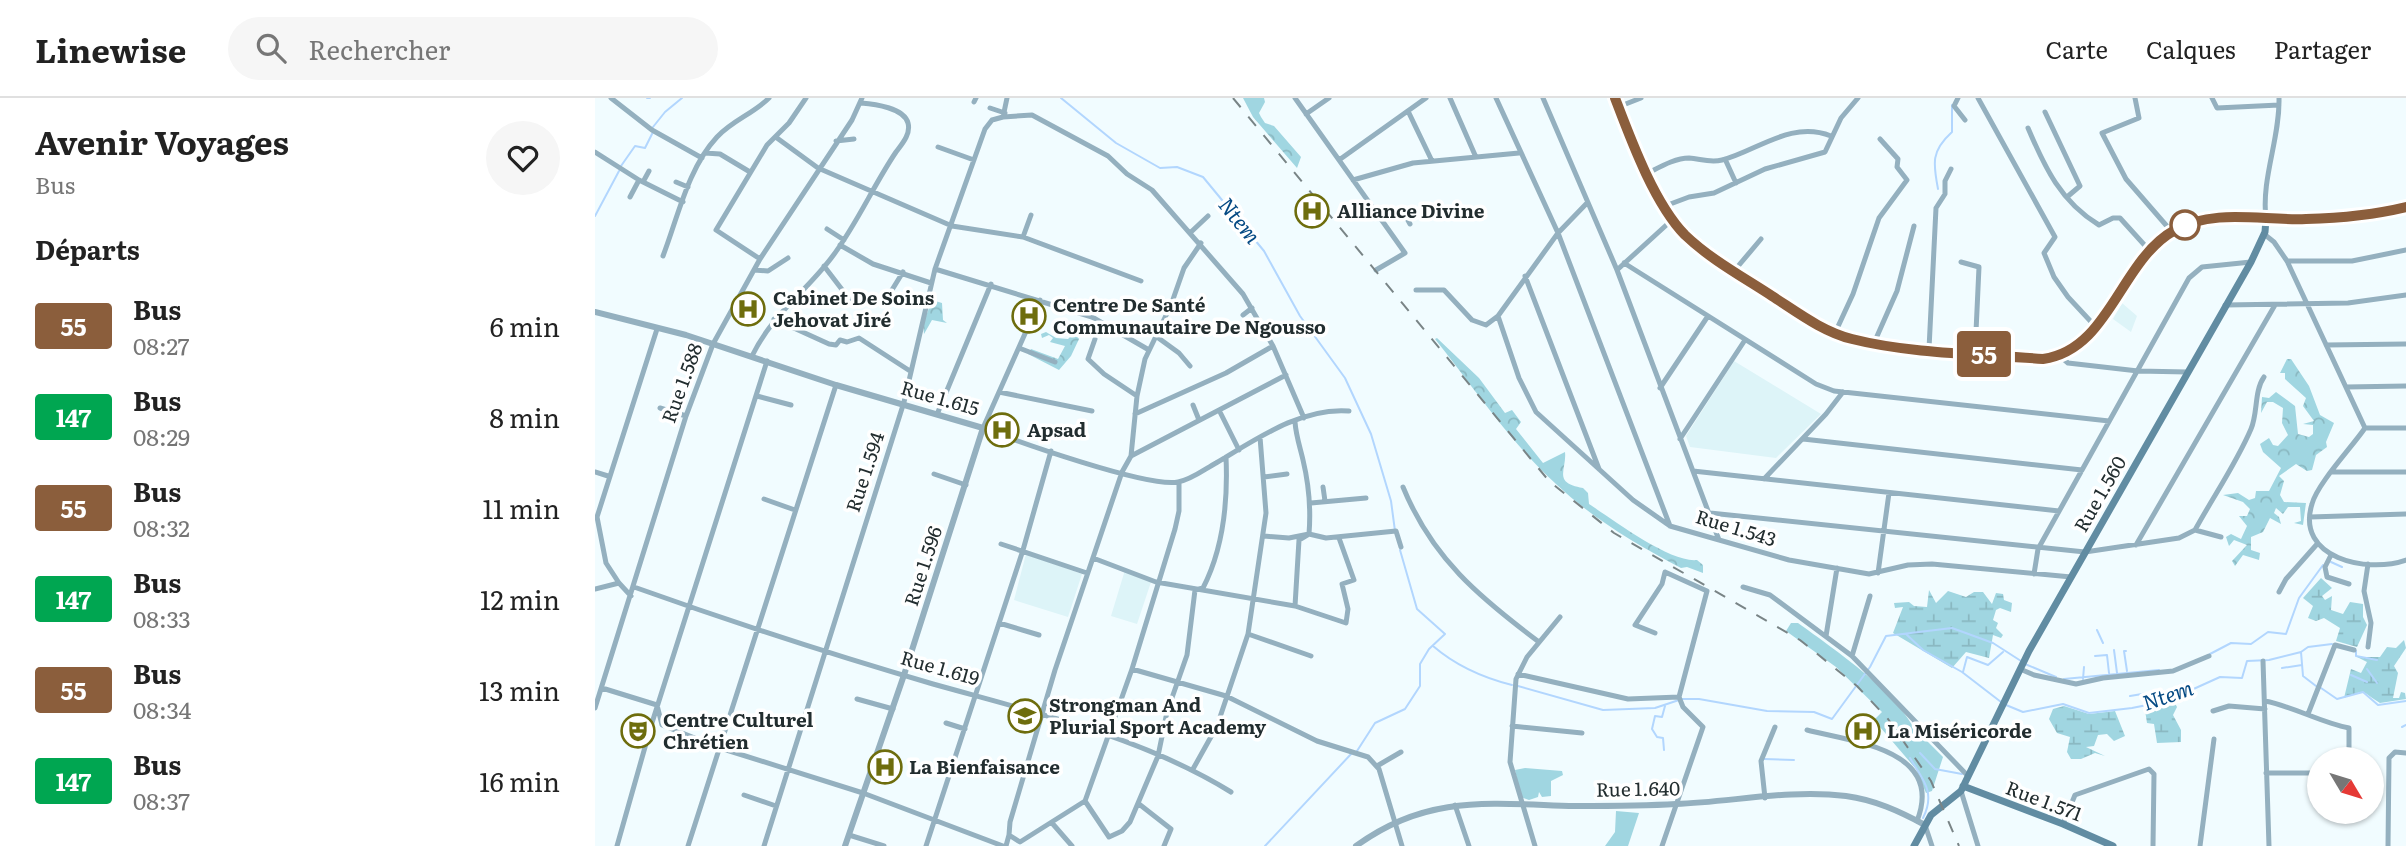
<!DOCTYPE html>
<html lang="fr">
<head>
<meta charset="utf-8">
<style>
  body { margin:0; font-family:Literata,serif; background:#f6f6f6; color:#222; height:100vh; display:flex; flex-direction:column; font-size:26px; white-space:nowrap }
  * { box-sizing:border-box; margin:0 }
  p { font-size:23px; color:#767676 }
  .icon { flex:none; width:38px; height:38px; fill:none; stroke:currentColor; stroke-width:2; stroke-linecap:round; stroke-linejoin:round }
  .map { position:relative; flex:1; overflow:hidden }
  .sheet { display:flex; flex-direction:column; background:#fff; width:595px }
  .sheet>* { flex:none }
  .badge { padding:0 14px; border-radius:5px; font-size:24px; line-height:46px }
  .needle { width:46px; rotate:128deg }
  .controls { position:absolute; left:1712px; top:649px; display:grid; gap:14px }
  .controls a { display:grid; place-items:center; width:77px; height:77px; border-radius:50%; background:#fff; box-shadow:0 2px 5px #0004; font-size:35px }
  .map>.badge { position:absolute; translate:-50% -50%; box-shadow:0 0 0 4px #fff }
  h2 { padding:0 35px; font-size:26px; line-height:63px }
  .round { display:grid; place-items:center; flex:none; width:74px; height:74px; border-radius:37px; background:#f6f6f6 }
  .overview { display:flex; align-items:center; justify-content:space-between; height:119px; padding:0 35px }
  h1 { font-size:33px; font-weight:700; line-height:52px }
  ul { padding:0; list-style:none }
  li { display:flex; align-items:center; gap:21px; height:91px; padding:0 35px }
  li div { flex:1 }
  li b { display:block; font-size:26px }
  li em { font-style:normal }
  li .badge { min-width:77px; font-weight:700; text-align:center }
  header { display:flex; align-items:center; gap:42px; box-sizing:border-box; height:98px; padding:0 35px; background:#fff; border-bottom:2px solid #e0e0e0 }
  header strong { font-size:33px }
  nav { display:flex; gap:38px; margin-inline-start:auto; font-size:24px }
  .search { width:490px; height:63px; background:#f6f6f6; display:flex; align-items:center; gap:18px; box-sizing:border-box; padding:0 24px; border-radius:38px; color:#767676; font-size:26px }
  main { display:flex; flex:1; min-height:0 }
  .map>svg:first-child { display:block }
</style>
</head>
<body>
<header>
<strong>Linewise</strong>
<div class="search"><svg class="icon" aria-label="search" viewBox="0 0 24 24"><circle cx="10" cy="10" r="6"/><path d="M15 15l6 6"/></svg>Rechercher</div>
<nav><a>Carte</a><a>Calques</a><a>Partager</a></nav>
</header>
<main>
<section class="sheet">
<div class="overview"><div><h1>Avenir Voyages</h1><p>Bus</p></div><a class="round"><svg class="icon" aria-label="heart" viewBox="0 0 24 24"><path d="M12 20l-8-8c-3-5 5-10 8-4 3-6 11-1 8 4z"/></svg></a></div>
<h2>Départs</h2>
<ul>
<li><span class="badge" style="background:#8b5e3c;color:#fff">55</span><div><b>Bus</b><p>08:27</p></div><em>6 min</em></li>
<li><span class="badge" style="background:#00a651;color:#fff">147</span><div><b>Bus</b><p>08:29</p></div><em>8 min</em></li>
<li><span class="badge" style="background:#8b5e3c;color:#fff">55</span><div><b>Bus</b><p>08:32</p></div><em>11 min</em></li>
<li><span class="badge" style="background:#00a651;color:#fff">147</span><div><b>Bus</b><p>08:33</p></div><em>12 min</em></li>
<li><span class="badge" style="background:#8b5e3c;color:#fff">55</span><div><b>Bus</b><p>08:34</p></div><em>13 min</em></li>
<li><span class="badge" style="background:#00a651;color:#fff">147</span><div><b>Bus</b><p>08:37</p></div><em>16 min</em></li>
</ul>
</section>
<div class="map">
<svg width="1811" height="748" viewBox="0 0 1811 748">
  <defs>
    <pattern id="forest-crowns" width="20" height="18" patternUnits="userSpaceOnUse" patternTransform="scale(1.75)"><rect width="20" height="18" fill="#a0d6e1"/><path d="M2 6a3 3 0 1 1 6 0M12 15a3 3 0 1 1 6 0" fill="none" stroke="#8ab8c1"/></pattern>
    <pattern id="wetland-marsh" width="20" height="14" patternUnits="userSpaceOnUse" patternTransform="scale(1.75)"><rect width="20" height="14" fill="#a0d6e1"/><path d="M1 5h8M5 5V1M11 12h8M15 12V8" fill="none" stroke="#8ab8c1"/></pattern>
  </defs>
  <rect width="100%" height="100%" fill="#f1fcff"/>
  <path fill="#ddf4f8" d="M1527 205 1542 218 1536 234 1518 221Z
    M1139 263 1226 316 1181 360 1095 349 1091 338Z
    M431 456 487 476 473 519 419 502Z
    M530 472 557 481 542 526 516 518Z"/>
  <path fill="#a0d6e1" d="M1196 525H1203C1239 551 1307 597 1323 639L1331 642 1348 659 1337 693 1331 695 1321 671 1279 622 1287 614 1241 569 1191 533Z
    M930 670 967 673 968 677 956 683V698L947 699 944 694 943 699 934 702 926 699 920 672Z
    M1021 713 1044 715 1033 748H1010L1020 734Z"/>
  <path fill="url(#forest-crowns)" d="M648 0H669L670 4 664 15 666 19 670 25 679 28 706 59 702 70 658 19Z
    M337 202 347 205 348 222 352 225 337 222 329 236 328 226Z
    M478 224 484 228 481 236 484 241 476 258 464 272 433 256 436 251 463 261 470 248 455 244 458 240 454 237 447 240 446 236 451 234 461 240 473 241 478 236 473 229Z
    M842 240 884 280 910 315 917 312 926 324 921 331 948 365 970 354C972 372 957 385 988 390L993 395 994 406C1017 421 1075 465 1102 462L1108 467V475L1092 469 1086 470C1041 446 998 421 961 386 915 344 879 290 840 241Z
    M1692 261H1696L1714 288 1725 317 1739 325 1731 344 1732 349 1721 357 1717 372 1712 373 1701 366 1684 378 1689 383 1685 397 1689 404 1711 405 1708 427 1699 425 1706 423 1705 409H1693L1688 416 1681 410 1679 415 1684 419 1686 426 1675 420 1668 434 1656 439V452L1665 455 1664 462 1648 457 1640 468 1637 463 1652 447 1639 442 1634 448 1631 439 1636 436 1646 441 1652 428 1644 418H1652L1655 411 1648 404 1628 397 1643 395 1654 402 1660 400 1661 393H1674L1686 370 1668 354 1665 346 1674 340 1678 347 1683 348 1693 337 1687 325 1688 310 1678 304H1672L1666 315 1667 299 1674 300 1681 294 1700 308 1703 336 1714 339 1718 336V327L1708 326 1719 323 1708 308 1711 300 1690 281V275H1685Z"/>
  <path fill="url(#wetland-marsh)" d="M1726 480 1737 490 1727 498 1730 502 1737 498 1736 512 1748 516 1755 504 1768 506V519L1772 527 1762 549 1741 543 1745 530 1729 520 1721 523 1713 520 1718 508 1708 500Z
    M1334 492 1341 505 1353 493 1371 499 1379 494H1388L1397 506 1401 495 1408 496 1409 502 1417 505 1416 514 1405 510 1401 512 1398 522 1403 525 1401 530 1408 537 1406 540 1398 537 1394 560 1371 554 1357 570 1298 535 1308 509 1300 510 1299 505 1314 504 1319 508 1332 509Z
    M1809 542 1811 550 1799 568 1803 575 1798 600H1804L1806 594 1810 595 1811 601 1785 605C1766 594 1774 590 1749 600L1756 571 1766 575 1772 564 1762 559H1785L1792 549 1801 550Z
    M1579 603 1582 609 1578 617 1586 632V644L1562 645 1559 626 1552 625 1550 612Z
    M1469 608 1494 616 1520 613 1530 638 1519 643 1512 636 1503 637 1499 648 1491 649 1510 658 1500 655 1486 661H1476L1472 654 1475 639 1462 635 1454 621 1458 611Z"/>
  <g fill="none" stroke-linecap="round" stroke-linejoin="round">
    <path stroke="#b2d6fe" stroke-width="2" d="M52 0H55
      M466 0 521 45 565 70 582 69 608 79 669 153 705 218 750 280 776 336 796 403 800 433
      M58 29 70 14 87 0
      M26 68 40 48 50 50 58 34
      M1343 91C1338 65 1336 53 1357 34V7
      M0 118 24 73
      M1736 464 1747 469
      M1502 532 1508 545
      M1312 537 1328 552 1367 574 1406 604
      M838 548C860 567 889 580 917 587
      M1519 552 1522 575
      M1531 553H1529L1532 573
      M1761 553V558L1782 562
      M1706 554 1713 549 1737 546
      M1615 556 1636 545 1656 546 1673 534 1691 536 1704 500 1728 467
      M1500 558 1512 557 1514 575
      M1430 566 1461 579
      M1687 570 1707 567
      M1772 571 1782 585
      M1368 574 1372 559 1393 567 1408 554
      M1756 577 1772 584
      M1469 581 1564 572
      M1488 581 1489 569
      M923 588 1008 612 1060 610 1087 601H1104L1172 613 1219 614 1237 621 1275 569 1291 538 1357 530 1398 545 1426 563
      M1726 590 1742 601 1768 594 1783 607 1811 603
      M1535 598 1553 595
      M1411 607 1428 614 1468 606 1494 615 1537 610 1572 603 1625 579 1647 580 1652 563 1674 562 1706 554 1708 578 1721 588
      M1807 629 1811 627
      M1069 652 1068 640 1062 639 1057 631 1060 618 1067 619 1070 608
      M762 653 780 625 810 611 825 588V566L834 551 850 536 822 511 805 452
      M1325 655 1340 671 1367 676
      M1315 660C1328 682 1341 694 1328 720
      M1169 661 1199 662
      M670 748 757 655"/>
    <path stroke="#94b0bf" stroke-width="5" d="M16 0 57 32 107 60
      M412 0 408 19 437 17 513 58 532 76 557 92 648 196 678 248 709 320
      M700 0 810 155 781 172
      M855 0 880 57
      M901 0 963 135 1075 428
      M948 0 1022 172 1124 442
      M1363 0 1359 8 1370 22
      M1383 0 1460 139 1449 155 1459 179 1473 199 1500 228
      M1540 0 1544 20 1507 35 1531 81 1577 134
      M1617 0 1622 10 1684 7
      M379 4 381 0
      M1023 9 1046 0
      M395 10 410 15
      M813 13 837 63
      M1450 14 1485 88 1472 99
      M711 16 734 0
      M1433 30C1450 70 1466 104 1504 127L1518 120H1525L1554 152
      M182 40 223 70 357 128 428 139 546 183
      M241 43 259 41
      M343 49 379 62
      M0 54 44 82
      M110 55 125 56 155 74
      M1130 61 1141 85
      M744 62 831 0
      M1053 75C1065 69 1080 60 1094 60 1106 61 1115 65 1127 62 1162 53 1196 22 1236 38
      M758 82 818 65 924 55
      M48 84 88 104
      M81 84 93 89
      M35 99 44 82 48 84 54 73
      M1070 108 1094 99 1119 95 1170 71 1230 54 1246 20 1263 0
      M783 119 809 115 815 126
      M1671 121C1666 80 1685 41 1684 0
      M232 131 249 142
      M596 134 613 118
      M1669 136 1679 144 1692 163 1770 330
      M428 139 436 117
      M245 147 278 166 336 185
      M68 158C83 119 93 70 122 39 138 22 158 16 174 0
      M165 161 121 132 172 47 194 25 211 0
      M1692 163H1757L1811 152
      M1366 164 1384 169 1380 255
      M1029 165 1221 286 1239 293 1514 323
      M229 168 255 202
      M340 171 497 219 554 252
      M159 172 173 173 193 160
      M1022 172 1078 121
      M1139 173 1166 141
      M930 178 1004 371
      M821 192H849L877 222 891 227 903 218 963 135 992 105
      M292 200 308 174
      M445 202 388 330C421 343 553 390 583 384 596 382 610 371 621 365 660 342 706 309 754 313
      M1630 207 1753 205 1811 197
      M648 217 657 210
      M903 218 924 280 941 314 1038 402 1075 428 1194 462 1274 476 1313 467 1337 466 1476 479
      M179 221 234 246 241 247 245 242 252 244 264 240 315 273
      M1240 235 1258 196 1284 120 1312 82 1302 69 1303 61 1285 41
      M562 239 584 255 595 268
      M500 241 493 261 509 276 542 298
      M1279 245 1302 193 1319 128
      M1731 247 1811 246
      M424 250 460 264
      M1334 251 1341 110 1350 96V83L1356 71
      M157 258C178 215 210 195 237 159 262 126 278 88 301 54 307 46 316 36 313 25 309 10 280 6 266 5
      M1466 259 1473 265 1543 273 1592 274
      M1751 289 1811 288
      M1065 290 1113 218
      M404 294 497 313
      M162 298 196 307
      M598 307 604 322
      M65 310 91 318
      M624 312 644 352
      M343 314 396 186
      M540 316 631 275 678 248
      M1770 330C1757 349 1722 386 1717 406 1700 460 1772 476 1811 462
      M1770 330H1811
      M1085 341 1150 242
      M1208 341 1487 372
      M536 358 691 277
      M1098 373 1464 413
      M0 374 13 378
      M1738 374H1811
      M339 376 371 387
      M669 379 692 376
      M1169 381 1231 316 1248 294
      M728 389 730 403
      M808 389C837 460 884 499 944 544
      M169 401 200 412
      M716 405 771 400
      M1115 415 1490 454 1584 440 1600 432C1618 399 1641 366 1656 331 1663 315 1659 293 1669 279
      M1715 419 1811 416
      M1600 432 1626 439
      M669 438 694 440 714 436 731 440 801 433 806 449
      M406 446 492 475
      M1541 447 1680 207
      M1736 457 1730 469 1732 479 1754 486
      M498 460 561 484 700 508 751 525 753 511 747 486 759 482 744 440
      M1773 466 1769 493 1776 525 1773 549
      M1283 475 1294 395
      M1439 476 1443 451 1594 180 1607 169 1656 164
      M39 489C137 524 238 557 338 586 438 614 547 639 636 694
      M1148 489 1175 497 1257 558 1373 678
      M0 491 24 485
      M1684 494 1691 481 1723 445
      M36 498 24 485 11 465 2 419 62 231
      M700 508 704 442 714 436C716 411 714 387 708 362 705 349 701 338 700 324
      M404 525 444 537
      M1060 535 1040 527 1067 486 1070 474 1112 493 1084 599 1088 609 1108 629 1067 748
      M653 536 716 558
      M1231 538 1242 470
      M1257 558 1275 498
      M1668 563 1674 748
      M537 571 631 598 722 643 773 659 784 671 807 748
      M1425 571 1439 577 1481 586 1508 580 1578 573 1614 558
      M923 576 1033 601 1084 599
      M7 590 62 607 67 627 125 650 268 695 408 748
      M262 601 298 611
      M1670 603C1700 609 1724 624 1754 630V662
      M0 610 91 318 118 246 165 161 257 22 267 0
      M1618 613 1634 608 1670 611
      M1713 616 1740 547 1759 552
      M351 625 370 631
      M917 628 987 635
      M1212 632C1259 644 1350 652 1322 723
      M782 668 806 654
      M598 671 622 628 653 536 671 415 665 339
      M1671 675H1724
      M1366 693 1383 748
      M149 697 181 708
      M1170 700 1166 663 1180 629
      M490 703 514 739 527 733 535 724 563 658 572 614 592 557 600 492 608 490C628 451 633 403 631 359
      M544 706 576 731 569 748
      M860 707 874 748
      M457 725 477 748
      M1468 726 1480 697 1554 671 1559 676 1558 748
      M1330 727 1337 748
      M254 737 289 748
      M414 737 415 724 460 572 527 374 536 358 542 298 550 261 576 207 589 170 606 145
      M22 748 56 628 172 263
      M93 748 241 287
      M169 748 309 304 340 171 390 31 397 22 408 19
      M331 748 428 452 456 353
      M411 748 414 737 425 744 490 703 537 571 580 431 584 413V384
      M940 748 915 664 921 581 932 559 965 519
      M1605 748 1619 641
      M1793 748 1794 660 1800 654 1811 655"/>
    <path stroke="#94b0bf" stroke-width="6" d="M0 214 91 237 241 287 388 330 309 577 250 748
      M761 748C833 695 898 706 980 708 1013 708 1048 708 1081 706 1137 704 1195 691 1251 698 1280 702 1304 713 1330 727"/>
    <path stroke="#618ca2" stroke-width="7" d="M1019 0C1036 40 1053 84 1077 121 1099 154 1200 216 1238 234 1251 240 1265 243 1279 245L1448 261C1515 252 1525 162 1580 132 1619 110 1668 123 1711 121 1745 120 1778 117 1811 109
      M1368 688 1468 726 1518 748
      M1319 748 1336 717 1366 693 1434 553 1656 164 1670 134 1671 121"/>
    <path stroke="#798486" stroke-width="2" stroke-dasharray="12 12" stroke-linecap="butt" d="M638 0 954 383 1019 435 1205 542 1262 588 1293 621 1336 683 1364 748"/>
  </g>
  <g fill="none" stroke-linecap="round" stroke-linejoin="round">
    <defs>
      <path id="line" d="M1020 0C1036 42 1059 105 1090 137 1115 161 1148 179 1177 198 1202 214 1228 234 1257 241 1316 256 1387 256 1448 261 1515 252 1525 162 1580 132 1619 110 1668 123 1711 121 1745 120 1778 117 1811 109"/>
    </defs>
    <use href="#line" stroke="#fff" stroke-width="16"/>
    <use href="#line" stroke="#8b5e3c" stroke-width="10"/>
  </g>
  <defs>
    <symbol id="hospital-ring" viewBox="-11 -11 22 22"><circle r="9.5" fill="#fff" stroke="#6e6d0d" stroke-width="1.5"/><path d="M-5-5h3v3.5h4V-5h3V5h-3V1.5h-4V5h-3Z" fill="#6e6d0d"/></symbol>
    <symbol id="university-ring" viewBox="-11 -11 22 22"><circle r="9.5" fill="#fff" stroke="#6e6d0d" stroke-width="1.5"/><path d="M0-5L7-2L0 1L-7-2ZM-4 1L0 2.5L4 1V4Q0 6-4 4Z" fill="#6e6d0d"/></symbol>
    <symbol id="theatre-ring" viewBox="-11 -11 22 22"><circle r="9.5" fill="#fff" stroke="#6e6d0d" stroke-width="1.5"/><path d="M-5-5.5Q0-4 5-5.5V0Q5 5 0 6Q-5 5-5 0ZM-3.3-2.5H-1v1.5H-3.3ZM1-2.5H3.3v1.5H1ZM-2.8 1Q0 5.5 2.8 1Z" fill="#6e6d0d"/></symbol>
  </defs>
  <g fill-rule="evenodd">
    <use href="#hospital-ring" x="698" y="94" width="38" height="38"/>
    <use href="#hospital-ring" x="134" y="192" width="38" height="38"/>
    <use href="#hospital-ring" x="415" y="199" width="38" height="38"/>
    <use href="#hospital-ring" x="388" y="313" width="38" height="38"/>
    <use href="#university-ring" x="411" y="599" width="38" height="38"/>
    <use href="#theatre-ring" x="24" y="614" width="38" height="38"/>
    <use href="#hospital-ring" x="1249" y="614" width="38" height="38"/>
    <use href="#hospital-ring" x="271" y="650" width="38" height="38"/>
  </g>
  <circle fill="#fff" stroke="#8b5e3c" stroke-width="3.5" cx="1590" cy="127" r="14"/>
  <g text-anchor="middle" stroke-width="7" stroke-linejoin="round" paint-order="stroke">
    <g font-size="19" font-weight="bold" fill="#222d2f" stroke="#fff" text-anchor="start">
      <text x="742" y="120">Alliance Divine</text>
      <text x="178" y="207">Cabinet De Soins<tspan x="178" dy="22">Jehovat Jiré</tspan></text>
      <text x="458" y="214">Centre De Santé<tspan x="458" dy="22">Communautaire De Ngousso</tspan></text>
      <text x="432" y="339">Apsad</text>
      <text x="454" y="614">Strongman And<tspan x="454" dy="22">Plurial Sport Academy</tspan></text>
      <text x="68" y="629">Centre Culturel<tspan x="68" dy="22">Chrétien</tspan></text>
      <text x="1292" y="640">La Miséricorde</text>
      <text x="314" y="676">La Bienfaisance</text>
    </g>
    <g font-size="19" fill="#222d2f" stroke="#fff">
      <text transform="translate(87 285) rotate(-70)" y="7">Rue 1.588</text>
      <text transform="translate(345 300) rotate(16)" y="7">Rue 1.615</text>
      <text transform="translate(270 374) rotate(-72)" y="7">Rue 1.594</text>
      <text transform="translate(1505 396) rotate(-60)" y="7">Rue 1.560</text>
      <text transform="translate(1141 430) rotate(17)" y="7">Rue 1.543</text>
      <text transform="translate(328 468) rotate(-72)" y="7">Rue 1.596</text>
      <text transform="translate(345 570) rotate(16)" y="7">Rue 1.619</text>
      <text transform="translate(1043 691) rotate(-1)" y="7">Rue 1.640</text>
      <text transform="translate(1449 703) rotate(21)" y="7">Rue 1.571</text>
    </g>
    <g font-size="21" font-style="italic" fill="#044983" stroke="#fff">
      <text transform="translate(644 123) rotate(51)" y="7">Ntem</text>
      <text transform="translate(1573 598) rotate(-19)" y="7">Ntem</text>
    </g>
  </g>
</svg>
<div class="controls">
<a><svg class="needle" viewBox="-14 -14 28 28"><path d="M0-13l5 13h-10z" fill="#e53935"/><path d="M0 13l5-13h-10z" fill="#767676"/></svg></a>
</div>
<b class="badge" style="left:1389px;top:256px;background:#8b5e3c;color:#fff">55</b>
</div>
</main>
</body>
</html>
